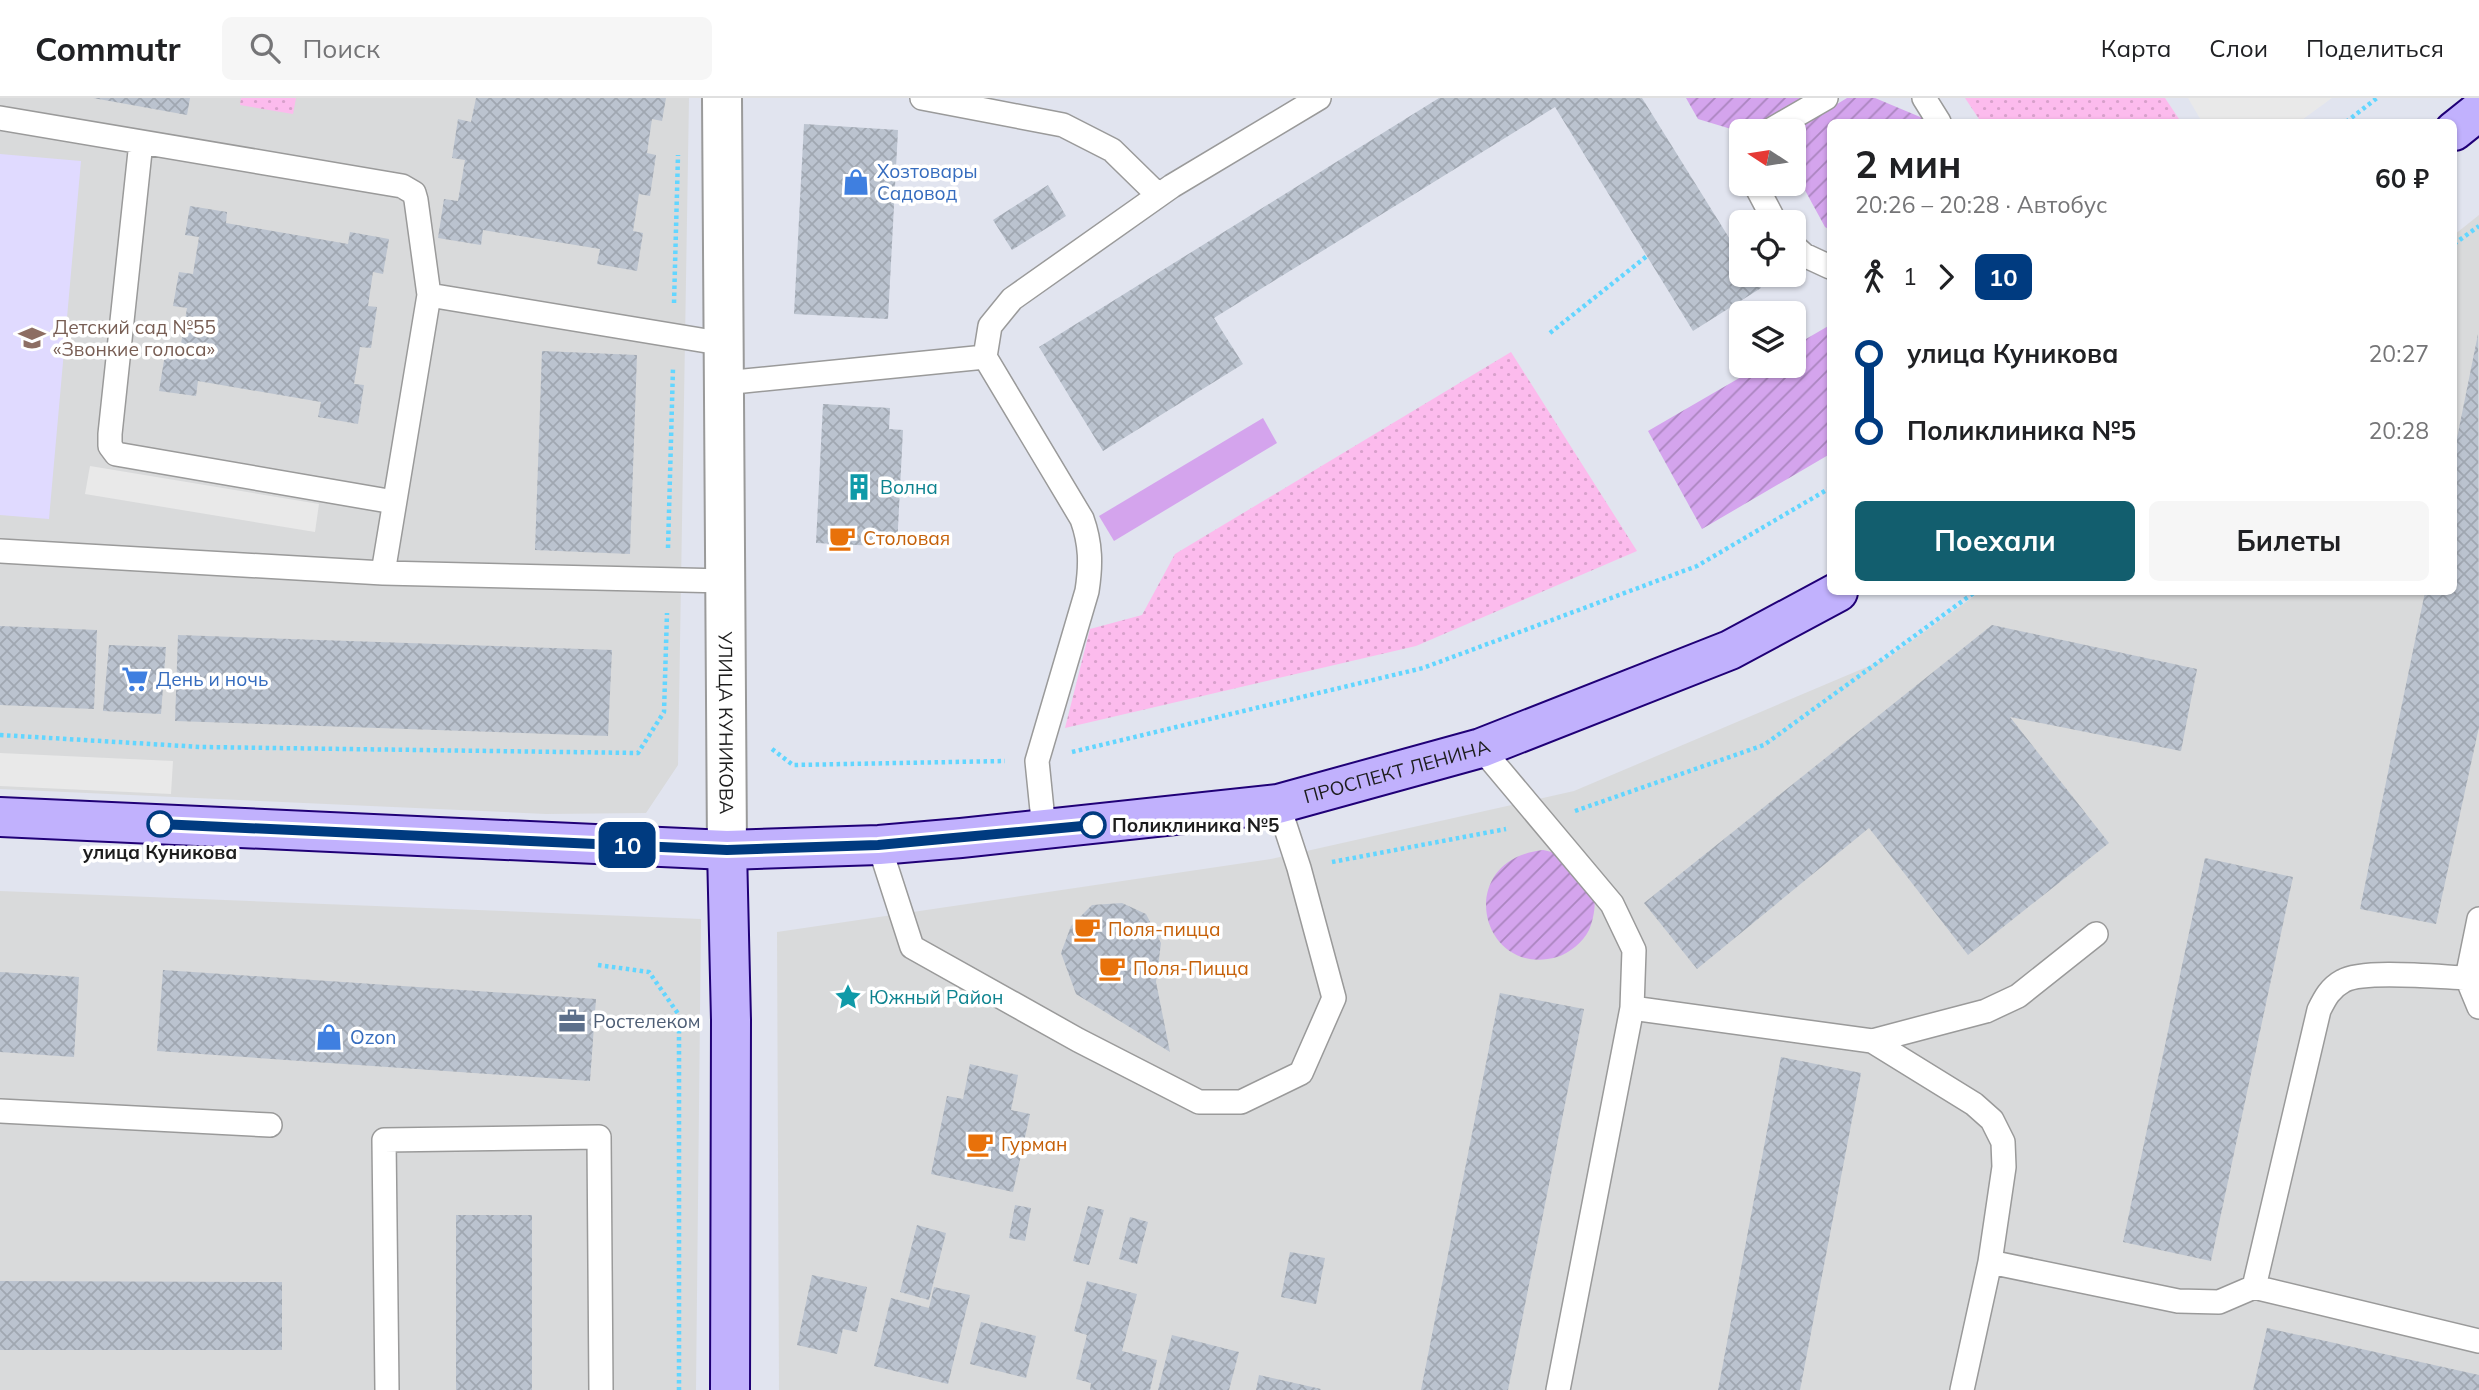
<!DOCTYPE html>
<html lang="ru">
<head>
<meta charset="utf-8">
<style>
  body { margin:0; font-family:Mulish,sans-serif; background:#f6f6f6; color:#202124; height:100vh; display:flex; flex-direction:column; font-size:26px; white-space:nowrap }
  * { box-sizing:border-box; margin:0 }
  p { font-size:23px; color:#757577 }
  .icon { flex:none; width:38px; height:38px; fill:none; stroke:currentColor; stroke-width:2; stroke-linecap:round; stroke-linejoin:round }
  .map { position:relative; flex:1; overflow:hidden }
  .panel { position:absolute; left:1827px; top:21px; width:630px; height:476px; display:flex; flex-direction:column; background:#fff; border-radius:10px; box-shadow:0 2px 5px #0004 }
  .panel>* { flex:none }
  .badge { padding:0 14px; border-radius:10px; font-size:24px; line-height:46px }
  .needle { width:46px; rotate:282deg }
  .controls { position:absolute; left:1729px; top:21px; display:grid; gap:14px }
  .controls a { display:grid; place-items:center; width:77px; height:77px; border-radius:10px; background:#fff; box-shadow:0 2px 5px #0004; font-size:35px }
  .map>.badge { position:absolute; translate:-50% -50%; box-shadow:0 0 0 4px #fff }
  .legs { display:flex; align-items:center; gap:10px; height:77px; padding:0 28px; font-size:23px }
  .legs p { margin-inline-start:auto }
  .head { display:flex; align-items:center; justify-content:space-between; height:119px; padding:0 28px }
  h1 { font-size:38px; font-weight:700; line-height:52px }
  .cta { display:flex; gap:14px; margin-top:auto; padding:14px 28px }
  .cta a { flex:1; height:80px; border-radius:10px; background:#125e6e; color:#fff; font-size:28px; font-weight:700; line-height:80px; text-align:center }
  .cta a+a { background:#f6f6f6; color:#202124 }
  ul { padding:0 28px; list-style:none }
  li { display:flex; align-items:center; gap:24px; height:77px; font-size:26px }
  li i { display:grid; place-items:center; width:10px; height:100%; margin:0 9px; background:currentColor }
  li i::after { content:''; width:18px; height:18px; margin:-9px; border:5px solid; border-radius:50%; background:#fff }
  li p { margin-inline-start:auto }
  li:first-child i { background:linear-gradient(#0000 50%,currentColor 0) }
  li:last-child i { background:linear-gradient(currentColor 50%,#0000 0) }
  header { display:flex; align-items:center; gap:42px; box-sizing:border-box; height:98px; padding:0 35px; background:#fff; border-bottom:2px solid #e0e0e0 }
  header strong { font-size:33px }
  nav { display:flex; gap:38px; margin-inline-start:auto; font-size:24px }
  .search { width:490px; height:63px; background:#f6f6f6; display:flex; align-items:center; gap:18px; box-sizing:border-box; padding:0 24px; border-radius:10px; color:#757577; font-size:26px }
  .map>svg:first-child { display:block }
</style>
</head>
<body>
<header>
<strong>Commutr</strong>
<div class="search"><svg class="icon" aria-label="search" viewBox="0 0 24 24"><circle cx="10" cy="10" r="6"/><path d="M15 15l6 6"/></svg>Поиск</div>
<nav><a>Карта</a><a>Слои</a><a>Поделиться</a></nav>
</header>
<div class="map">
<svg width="2479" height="1292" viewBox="0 0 2479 1292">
  <defs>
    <pattern id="park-dots" width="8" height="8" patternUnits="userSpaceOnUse" patternTransform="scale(1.75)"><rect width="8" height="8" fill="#fcbbed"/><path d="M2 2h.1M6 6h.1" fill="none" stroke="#d8a0cb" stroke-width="1.8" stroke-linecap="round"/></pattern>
    <pattern id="garden-furrows" width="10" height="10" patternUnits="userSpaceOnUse" patternTransform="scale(1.75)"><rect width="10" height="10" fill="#d4a4ed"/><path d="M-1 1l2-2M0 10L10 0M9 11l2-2" fill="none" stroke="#ab85bf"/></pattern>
    <pattern id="building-cross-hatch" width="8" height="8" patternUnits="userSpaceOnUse" patternTransform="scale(1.75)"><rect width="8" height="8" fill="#bbc3cf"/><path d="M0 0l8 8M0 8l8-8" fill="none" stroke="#a0a7b1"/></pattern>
  </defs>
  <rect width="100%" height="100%" fill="#e1e4ef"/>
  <path fill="#d9dadb" d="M0 0H689L678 667 646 715 546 716 0 691Z
    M2479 117V1292H779L777 834 1271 761 1574 693 1888 560 1980 494H2454V137Z
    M0 793 701 821 696 1292H0Z"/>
  <path fill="#e0daff" d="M0 56 81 63 49 421 0 417Z"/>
  <path fill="#d4a4ed" d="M1263 320 1277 345 1114 443 1099 418Z"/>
  <path fill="url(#park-dots)" d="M241 0H296L293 16 240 7Z
    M1965 0H2165L2181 24H1981Z
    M1511 254 1637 453 1416 548 1065 630 1090 531 1142 517 1175 456Z"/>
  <path fill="url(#garden-furrows)" d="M1686 0H1804L1750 33 1741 34 1698 21Z
    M1847 0H1875L1925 21 1927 24H1830V132L1825 129 1794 72 1793 33Z
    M1830 227V356L1702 431 1648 333 1760 268H1794V248Z
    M1543 752C1547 753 1554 754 1558 756 1564 758 1590 789 1593 796 1597 805 1593 823 1589 832 1583 844 1570 855 1557 859 1480 881 1452 762 1543 752Z"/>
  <path fill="#e9e9e9" d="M2188 0H2332L2299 24H2202Z
    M90 368 319 406 315 434 85 396Z
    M0 655 173 663 171 696 0 688Z"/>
  <path fill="url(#building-cross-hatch)" d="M93 0H190L187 17Z
    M476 0H666L662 23 652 21 647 55 656 57 650 98 639 96 633 133 643 135 637 173 597 166 600 151 483 132 481 147 438 140 444 101 458 103 465 62 452 60 458 21 471 24Z
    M1439 0H1642L1741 159V177H1752L1761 190 1693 233 1555 9 1214 220 1243 266 1103 353 1039 249Z
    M804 26 898 32 888 221 794 216Z
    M1048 87 1066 118 1012 152 993 122Z
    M190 108 227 114 226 125 348 146 350 134 389 141 383 176 373 174 368 208 377 209 371 250 360 249 354 286 364 287 358 326 318 319 321 304 198 283 196 298 159 293 166 250 180 252 187 210 173 208 179 174 193 176 199 139 185 137Z
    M2478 236 2479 629 2436 826 2360 811 2425 494H2454V355Z
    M542 253 637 257 630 456 535 452Z
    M823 306 890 310 889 331 903 332 897 449 816 445Z
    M1992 527 2197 571 2181 653 2010 619 2109 745 1968 857 1869 730 1697 871 1644 805Z
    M0 528 97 532 94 611 0 607Z
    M178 537 612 552 608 638 175 623Z
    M109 547 166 549 161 616 103 613Z
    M2205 760 2293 779 2211 1163 2123 1144Z
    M1122 805 1146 816 1161 845 1156 884 1170 954 1076 896 1061 855 1071 828 1092 807Z
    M163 872 596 901 590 983 157 953Z
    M0 874 79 879 74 959 0 954Z
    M1500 895 1584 911 1508 1292H1421Z
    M1781 959 1861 975 1800 1292H1718Z
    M970 966 1018 977 1011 1012 1030 1016 1013 1094 931 1076 947 998 963 1001Z
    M1015 1107 1031 1110 1025 1143 1009 1140Z
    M1088 1108 1104 1112 1089 1167 1073 1163Z
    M456 1117H532V1292H456Z
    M1130 1119 1148 1124 1137 1166 1119 1161Z
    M917 1127 946 1135 929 1202 900 1194Z
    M1290 1154 1325 1160 1316 1206 1281 1199Z
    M812 1177 867 1189 857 1234 843 1231 837 1256 797 1247Z
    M0 1183 282 1184V1252H0Z
    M1087 1183 1137 1196 1122 1253 1157 1262 1150 1292H1090L1091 1285 1076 1281 1087 1237 1074 1233Z
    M934 1189 970 1197 948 1286 874 1268 891 1200 929 1210Z
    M981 1224 1036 1238 1026 1280 970 1266Z
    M2267 1230 2479 1277V1292H2253Z
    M1172 1237 1239 1254 1229 1292H1158Z
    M1259 1277 1321 1291 1320 1292H1256Z"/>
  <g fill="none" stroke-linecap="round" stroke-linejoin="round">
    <defs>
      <path id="lane" d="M922 0 1063 27 1112 52 1158 97
        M1924 0 1939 24
        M0 20 402 88 414 95 416 102 429 197 725 246
        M1769 33 1826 0
        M141 44 110 336V348L116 356 394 404
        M1755 86 1775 124
        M1794 148 1804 157 1830 169
        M724 285 985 259
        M0 453 383 475 726 483
        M383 475 429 197
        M1481 650 1612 806 1634 852 1632 910 1872 943 1974 1006 1992 1022 2003 1044 2004 1069 1990 1164 1962 1292
        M1044 732 1037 663 1087 493C1091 467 1091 446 1082 421L985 259 990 228 1012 201 1172 88 1319 0
        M879 747 912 849 1078 942 1199 1004H1241L1301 975 1334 900 1299 770 1278 706
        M2467 880 2479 909
        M1872 943 1986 913 2018 898 2096 836
        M0 1013 270 1027
        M1990 1164 2178 1203 2219 1204 2254 1189 2319 912C2325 900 2330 890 2343 883 2363 871 2440 879 2467 880L2479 821
        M2254 1189 2479 1243
        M387 1292 384 1042 599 1039 601 1292
        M1558 1292 1632 910"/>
      <g id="street">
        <path id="s1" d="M722 0 727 752"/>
      </g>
      <g id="secondary">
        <path d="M2454 33 2479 13"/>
        <path id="s2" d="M0 719 727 752 879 747 961 740 1278 706 1481 650 1730 552 1838 494"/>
        <path d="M727 752 731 922 730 1292"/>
      </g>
    </defs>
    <use href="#lane" stroke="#9a9a9a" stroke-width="26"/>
    <use href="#street" stroke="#9a9a9a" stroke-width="42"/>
    <use href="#secondary" stroke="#200077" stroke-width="42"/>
    <path stroke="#62d6ff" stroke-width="4.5" stroke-dasharray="3.5 3.5" stroke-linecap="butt" d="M2346 24 2377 0
      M2454 146 2479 128
      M674 205 678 57
      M1550 235 1647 158
      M668 450 673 270
      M0 637 201 649 638 655 664 614 667 515
      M772 651 793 667 1005 663
      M1072 654 1423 570 1697 468 1830 390
      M1575 713 1764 647 1975 494
      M1332 764 1506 731
      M598 867 649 874 679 917V1292"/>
    <use href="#lane" stroke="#fff" stroke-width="23"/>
    <use href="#street" stroke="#fff" stroke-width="38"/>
    <use href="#secondary" stroke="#c1b1fd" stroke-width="38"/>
  </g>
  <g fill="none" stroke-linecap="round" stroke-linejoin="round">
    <defs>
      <path id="line-1" d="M160 726 727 752 878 747 1093 727"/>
    </defs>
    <use href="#line-1" stroke="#fff" stroke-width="16"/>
    <use href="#line-1" stroke="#003b80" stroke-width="10"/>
  </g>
  <defs>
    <symbol id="shop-bare" viewBox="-9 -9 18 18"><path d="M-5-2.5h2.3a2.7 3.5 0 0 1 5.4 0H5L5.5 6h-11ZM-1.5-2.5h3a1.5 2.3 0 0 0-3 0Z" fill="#3f7fe0" stroke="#fff" stroke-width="2.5" paint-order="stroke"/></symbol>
    <symbol id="school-bare" viewBox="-9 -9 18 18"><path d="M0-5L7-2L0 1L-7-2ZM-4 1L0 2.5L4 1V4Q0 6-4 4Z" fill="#8d6e63" stroke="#fff" stroke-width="2.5" paint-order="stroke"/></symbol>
    <symbol id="building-bare" viewBox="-9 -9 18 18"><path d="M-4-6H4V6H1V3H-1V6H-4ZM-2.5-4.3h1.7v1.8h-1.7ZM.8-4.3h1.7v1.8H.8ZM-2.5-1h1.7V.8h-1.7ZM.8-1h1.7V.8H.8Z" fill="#0f9aa8" stroke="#fff" stroke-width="2.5" paint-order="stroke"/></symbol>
    <symbol id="cafe-bare" viewBox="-9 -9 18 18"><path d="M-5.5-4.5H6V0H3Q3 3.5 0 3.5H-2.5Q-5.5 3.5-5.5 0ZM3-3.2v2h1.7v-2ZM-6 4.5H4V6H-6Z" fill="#e8710a" stroke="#fff" stroke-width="2.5" paint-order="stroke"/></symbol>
    <symbol id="supermarket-bare" viewBox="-9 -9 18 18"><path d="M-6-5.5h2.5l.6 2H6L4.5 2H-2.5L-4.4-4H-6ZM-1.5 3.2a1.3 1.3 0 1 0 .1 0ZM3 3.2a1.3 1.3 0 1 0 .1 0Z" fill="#3f7fe0" stroke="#fff" stroke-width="2.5" paint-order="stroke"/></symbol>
    <symbol id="sight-bare" viewBox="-9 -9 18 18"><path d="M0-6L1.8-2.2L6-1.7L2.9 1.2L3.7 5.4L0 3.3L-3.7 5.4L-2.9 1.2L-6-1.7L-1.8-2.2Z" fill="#0f9aa8" stroke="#fff" stroke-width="2.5" paint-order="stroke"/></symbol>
    <symbol id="office-bare" viewBox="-9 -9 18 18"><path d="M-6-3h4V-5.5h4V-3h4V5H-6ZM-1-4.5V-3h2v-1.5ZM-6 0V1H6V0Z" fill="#5c6f8a" stroke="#fff" stroke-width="2.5" paint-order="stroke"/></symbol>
  </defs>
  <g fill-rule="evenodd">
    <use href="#shop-bare" x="837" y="65" width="38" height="38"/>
    <use href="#school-bare" x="13" y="221" width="38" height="38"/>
    <use href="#building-bare" x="840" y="370" width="38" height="38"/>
    <use href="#cafe-bare" x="823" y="421" width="38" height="38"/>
    <use href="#supermarket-bare" x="116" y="562" width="38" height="38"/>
    <use href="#cafe-bare" x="1068" y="812" width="38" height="38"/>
    <use href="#cafe-bare" x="1093" y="851" width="38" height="38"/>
    <use href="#sight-bare" x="829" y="880" width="38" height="38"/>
    <use href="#office-bare" x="553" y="904" width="38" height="38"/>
    <use href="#shop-bare" x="310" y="920" width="38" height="38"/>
    <use href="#cafe-bare" x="961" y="1027" width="38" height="38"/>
  </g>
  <g fill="#fff" stroke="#003b80" stroke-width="3.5">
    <circle cx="160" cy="726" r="12"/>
    <circle cx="1093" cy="727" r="12"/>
  </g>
  <g text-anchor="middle" stroke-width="7" stroke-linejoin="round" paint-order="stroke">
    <g font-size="19" fill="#366cbe" stroke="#fff" text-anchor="start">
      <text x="877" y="80">Хозтовары<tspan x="877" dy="22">Садовод</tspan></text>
      <text x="156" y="588">День и ночь</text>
      <text x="350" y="946">Ozon</text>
    </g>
    <g font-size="19" fill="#785e54" stroke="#fff" text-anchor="start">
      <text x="53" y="236">Детский сад №55<tspan x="53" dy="22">«Звонкие голоса»</tspan></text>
    </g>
    <g font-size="19" fill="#0d838f" stroke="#fff" text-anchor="start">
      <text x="880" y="396">Волна</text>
      <text x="869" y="906">Южный Район</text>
    </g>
    <g font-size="19" fill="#c56008" stroke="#fff" text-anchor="start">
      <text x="863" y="447">Столовая</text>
      <text x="1108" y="838">Поля-пицца</text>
      <text x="1133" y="877">Поля-Пицца</text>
      <text x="1001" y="1053">Гурман</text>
    </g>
    <g font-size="19" fill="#1d1d1d" stroke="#fff">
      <text dy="7" stroke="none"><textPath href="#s1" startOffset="625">УЛИЦА КУНИКОВА</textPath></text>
      <text dy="7" stroke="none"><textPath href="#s2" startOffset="1404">ПРОСПЕКТ ЛЕНИНА</textPath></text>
    </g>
    <g font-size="19" font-weight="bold" fill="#1d1d1d" stroke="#fff" text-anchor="start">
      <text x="1112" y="734">Поликлиника №5</text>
      <text x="160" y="761" text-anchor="middle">улица Куникова</text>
    </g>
    <g font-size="19" fill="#4e5e75" stroke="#fff" text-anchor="start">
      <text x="593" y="930">Ростелеком</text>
    </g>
  </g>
</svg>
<div class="controls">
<a><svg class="needle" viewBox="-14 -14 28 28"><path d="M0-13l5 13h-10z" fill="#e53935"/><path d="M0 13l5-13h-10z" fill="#757577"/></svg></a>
<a><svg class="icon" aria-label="locate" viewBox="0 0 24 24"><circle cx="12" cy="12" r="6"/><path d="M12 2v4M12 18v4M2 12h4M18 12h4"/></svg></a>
<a><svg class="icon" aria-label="layers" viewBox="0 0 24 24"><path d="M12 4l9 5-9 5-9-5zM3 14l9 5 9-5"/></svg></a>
</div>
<b class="badge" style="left:627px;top:747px;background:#003b80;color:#fff">10</b>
<section class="panel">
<div class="head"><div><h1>2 мин</h1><p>20:26 – 20:28 · Автобус</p></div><b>60 ₽</b></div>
<div class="legs"><svg class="icon" aria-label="walk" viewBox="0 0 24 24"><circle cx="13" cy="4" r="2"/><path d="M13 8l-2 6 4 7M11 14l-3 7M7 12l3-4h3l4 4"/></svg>1<svg class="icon" aria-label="forward" viewBox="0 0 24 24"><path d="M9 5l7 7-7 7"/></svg><b class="badge" style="background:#003b80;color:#fff">10</b></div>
<ul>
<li><i style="color:#003b80"></i><b>улица Куникова</b><p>20:27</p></li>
<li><i style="color:#003b80"></i><b>Поликлиника №5</b><p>20:28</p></li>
</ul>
<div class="cta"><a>Поехали</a><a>Билеты</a></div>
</section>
</div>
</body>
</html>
